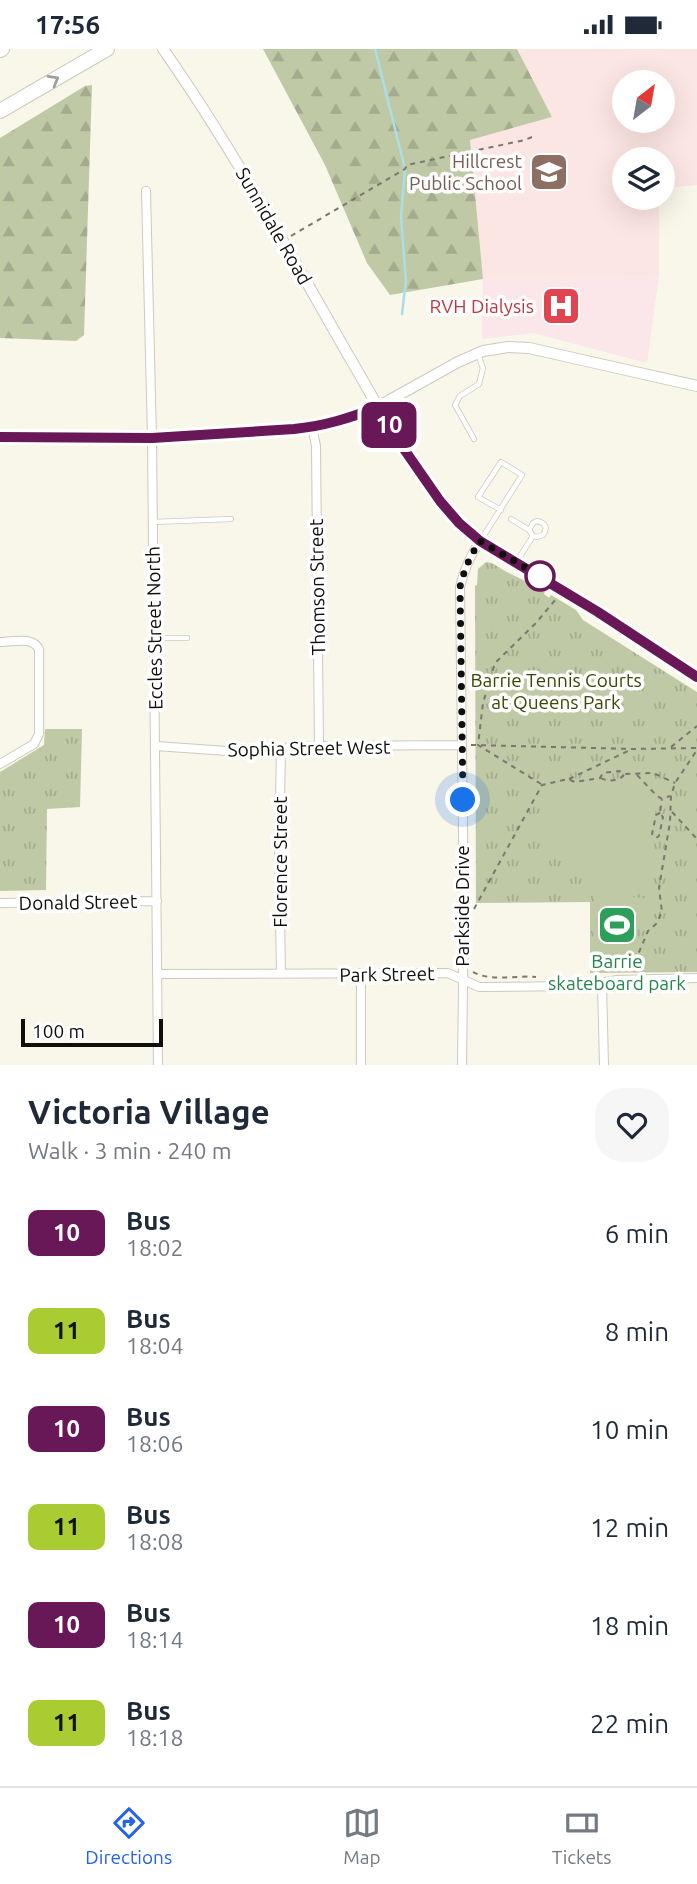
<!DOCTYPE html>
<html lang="en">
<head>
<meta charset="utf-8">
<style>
  body { margin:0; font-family:Ubuntu,sans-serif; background:#f6f6f7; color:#1f2937; height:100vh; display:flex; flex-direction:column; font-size:26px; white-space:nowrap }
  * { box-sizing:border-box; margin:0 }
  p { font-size:23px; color:#747a83 }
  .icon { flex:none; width:38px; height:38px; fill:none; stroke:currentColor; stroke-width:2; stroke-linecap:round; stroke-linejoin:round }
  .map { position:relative; height:1016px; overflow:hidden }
  .sheet { display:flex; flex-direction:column; background:#fff; flex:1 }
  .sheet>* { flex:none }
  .badge { padding:0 14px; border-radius:10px; font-size:24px; line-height:46px }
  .needle { width:46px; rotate:31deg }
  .buttons { position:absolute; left:612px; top:21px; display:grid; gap:14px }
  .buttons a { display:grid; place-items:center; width:63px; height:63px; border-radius:50%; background:#fff; box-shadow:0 7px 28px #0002; font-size:35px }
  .scale { position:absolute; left:21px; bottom:18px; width:142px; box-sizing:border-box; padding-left:7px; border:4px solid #100f0b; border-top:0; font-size:19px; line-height:24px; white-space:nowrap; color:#100f0b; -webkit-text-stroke:5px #fff; paint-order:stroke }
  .you { position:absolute; width:35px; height:35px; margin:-18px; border:5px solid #fff; border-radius:50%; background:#1a73e8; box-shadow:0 0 0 10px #1a73e833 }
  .map>.badge { position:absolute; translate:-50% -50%; box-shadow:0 0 0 4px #fff }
  .round { display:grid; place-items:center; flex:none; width:74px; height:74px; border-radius:28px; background:#f6f6f7 }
  .overview { display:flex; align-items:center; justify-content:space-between; height:119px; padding:0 28px }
  h1 { font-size:33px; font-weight:600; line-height:52px }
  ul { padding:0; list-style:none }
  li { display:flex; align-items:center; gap:21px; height:98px; padding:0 28px }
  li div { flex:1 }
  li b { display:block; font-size:26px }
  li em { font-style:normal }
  li .badge { min-width:77px; font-weight:700; text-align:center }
  .status { display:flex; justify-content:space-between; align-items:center; height:49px; padding:0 35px; background:#fff; direction:ltr }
  .status svg { height:19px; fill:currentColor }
  .tabs { display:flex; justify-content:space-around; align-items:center; height:98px; border-top:2px solid #e0e1e3; background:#fff; font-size:19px; color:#747a83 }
  .tabs a { display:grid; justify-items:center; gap:4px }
  .tabs .current { color:#2563eb }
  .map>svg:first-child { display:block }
</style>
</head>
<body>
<div class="status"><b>17:56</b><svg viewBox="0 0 49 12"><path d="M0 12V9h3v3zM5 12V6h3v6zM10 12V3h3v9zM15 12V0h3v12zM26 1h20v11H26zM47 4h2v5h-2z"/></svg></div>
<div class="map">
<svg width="697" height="1016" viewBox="0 0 697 1016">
  <defs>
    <pattern id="forest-firs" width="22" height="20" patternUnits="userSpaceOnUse" patternTransform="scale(1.75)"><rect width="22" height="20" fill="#c0c9a6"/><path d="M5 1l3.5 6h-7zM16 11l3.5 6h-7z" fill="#a4ab8e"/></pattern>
    <pattern id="park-tufts" width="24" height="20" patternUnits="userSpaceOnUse" patternTransform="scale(1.75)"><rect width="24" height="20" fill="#c0c9a6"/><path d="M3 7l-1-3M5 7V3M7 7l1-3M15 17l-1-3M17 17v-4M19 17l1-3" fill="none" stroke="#a4ab8e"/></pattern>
  </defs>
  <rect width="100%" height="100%" fill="#f9f6ea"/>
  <path fill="#fbe6e9" d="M659 226 647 314 533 284 482 290 483 230Z"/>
  <path fill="#fce6e4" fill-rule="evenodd" d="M517 0H697V136L663 139V110H625V149H659V226L483 230 470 91 552 68ZM625 33H663V72H625Z"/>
  <path fill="url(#forest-firs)" d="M263 0H517L552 68 470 91 483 230 390 246 367 214 325 116Z
    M92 36 84 286 76 292 0 289V89L85 37Z"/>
  <path fill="url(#park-tufts)" d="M486 513C495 514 499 519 507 523 520 530 533 535 545 542L544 545 549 549 551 546 576 561 583 571 697 643V923L590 924V853L476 854 475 537 477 536 478 520Z
    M45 680H82L80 758 47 760 46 841 0 842V723L44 696Z"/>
  <path fill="#c0c9a6" d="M610 624V658H595V625Z
    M501 625H516L517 659H501Z
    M522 625H537L538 659H523Z
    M551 625H566L567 659H552Z
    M573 625H588L589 659H573Z
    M636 730 657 755 639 845C569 830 547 817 542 742L601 732Z
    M594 843 642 849C651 851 655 855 655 864L651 870 642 873 641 878H637L628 912 593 911Z"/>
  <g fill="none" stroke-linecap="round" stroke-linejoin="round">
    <path stroke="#abdee9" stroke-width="2.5" d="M375 0 405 120 401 168 406 232 402 265"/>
    <defs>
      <path id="lane" d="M474 390 455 356 460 347 479 335 483 319 478 305
        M511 470 529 481 533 487 517 512
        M153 473 231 470
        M529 481 533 474 537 472C546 474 548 479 543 486L537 488 533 487
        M481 491 522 426 501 413 478 448 501 461
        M155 589H187"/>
      <path id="street" d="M146 142 152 389 158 1016
        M312 378 316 397 319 697
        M0 593C13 593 32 587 39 600V685L34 695 0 715
        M156 697 227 702 319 697 462 696
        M0 854 157 852
        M157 925 448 924 479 938 584 937 617 931 697 929
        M281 925 279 806 281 700
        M361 925V1016
        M602 935 604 1016
        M462 1016 464 861 460 538C464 521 470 507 480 492"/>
      <path id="secondary" d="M163 0C231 97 288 201 347 304 380 360 412 424 457 472 483 500 522 516 554 536 603 565 650 597 697 628
        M0 388 152 389 312 378 341 372 379 357 458 313 483 302 508 298 529 299 697 337"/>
      <path id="highway" d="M0 1 2 0
        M0 62 107 0"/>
    </defs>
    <use href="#lane" stroke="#cccabe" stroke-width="6"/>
    <use href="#street" stroke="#cccabe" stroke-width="10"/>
    <use href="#secondary" stroke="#cccabe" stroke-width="12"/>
    <use href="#highway" stroke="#cccabe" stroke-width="16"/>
    <path stroke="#797770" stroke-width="2" stroke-dasharray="5 5" stroke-linecap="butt" d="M291 187 405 120 407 116 525 91 532 88
      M471 696 632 700 697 699
      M671 698 697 677
      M637 726 656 746 662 750 670 747
      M601 729C607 733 619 732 624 726
      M569 730 630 701
      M541 735 478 696 483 654 495 614 536 574 556 550
      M672 763 697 790
      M660 764 656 766 652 785 656 789 659 787 663 768 660 764 662 750
      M474 860 542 736 568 730 575 733 600 729 603 724 619 722 625 725 653 724 675 734
      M631 922 648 882 656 875 662 863 659 839 670 773 671 747 675 734 697 701
      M473 923C491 933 517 926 536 928"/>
    <use href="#lane" stroke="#fff" stroke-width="4.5"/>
    <use href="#street" stroke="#fff" stroke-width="8"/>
    <use href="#secondary" stroke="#fff" stroke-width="10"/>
    <use href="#highway" stroke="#fff" stroke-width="14"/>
  </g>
  <defs><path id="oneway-chevron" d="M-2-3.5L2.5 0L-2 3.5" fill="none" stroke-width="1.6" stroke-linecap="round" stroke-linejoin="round" transform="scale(1.75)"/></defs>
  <use stroke="#9f9f9d" href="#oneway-chevron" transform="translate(54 31) rotate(-30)"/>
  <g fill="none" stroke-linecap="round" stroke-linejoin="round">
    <defs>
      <path id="line" d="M0 388 152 389 294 380C325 377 349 369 379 358L397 390 440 452 459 474 480 492 598 563 697 628"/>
    </defs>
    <use href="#line" stroke="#fff" stroke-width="16"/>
    <use href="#line" stroke="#681757" stroke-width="10"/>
    <path stroke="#100f0b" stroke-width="7" stroke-dasharray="0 12.6" d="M463 751 460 538C464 521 470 507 480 492L540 527"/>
  </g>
  <defs>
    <symbol id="school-square" viewBox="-11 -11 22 22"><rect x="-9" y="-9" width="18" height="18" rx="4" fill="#8d6e63" stroke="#fff"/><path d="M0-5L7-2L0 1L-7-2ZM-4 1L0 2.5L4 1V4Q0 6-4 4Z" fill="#fff"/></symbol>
    <symbol id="hospital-square" viewBox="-11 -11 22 22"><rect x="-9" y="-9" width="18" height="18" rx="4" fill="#e0444e" stroke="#fff"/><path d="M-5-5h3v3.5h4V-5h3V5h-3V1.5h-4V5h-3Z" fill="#fff"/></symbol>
    <symbol id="stadium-square" viewBox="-11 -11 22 22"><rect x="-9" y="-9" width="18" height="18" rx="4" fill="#2e9e5b" stroke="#fff"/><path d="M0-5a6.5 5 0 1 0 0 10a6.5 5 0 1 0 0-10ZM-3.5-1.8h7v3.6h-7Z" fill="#fff"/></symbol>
  </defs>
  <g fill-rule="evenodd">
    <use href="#school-square" x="527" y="101" width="44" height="44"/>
    <use href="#hospital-square" x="539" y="235" width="44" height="44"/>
    <use href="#stadium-square" x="595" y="854" width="44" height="44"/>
  </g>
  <circle fill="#fff" stroke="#681757" stroke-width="3.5" cx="540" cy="527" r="14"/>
  <g text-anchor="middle" stroke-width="7" stroke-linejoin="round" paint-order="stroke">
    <g font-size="19" fill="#785e54" stroke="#fff" text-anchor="end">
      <text x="522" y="119">Hillcrest<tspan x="522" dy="22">Public School</tspan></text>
    </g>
    <g font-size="19" fill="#100f0b" stroke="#fff">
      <text transform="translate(274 177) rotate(60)" y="7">Sunnidale Road</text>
      <text transform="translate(317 538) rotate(-91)" y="7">Thomson Street</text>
      <text transform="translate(154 579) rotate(-91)" y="7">Eccles Street North</text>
      <text transform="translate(309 699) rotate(-1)" y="7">Sophia Street West</text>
      <text transform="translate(280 813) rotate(-90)" y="7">Florence Street</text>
      <text transform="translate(78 853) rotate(-1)" y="7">Donald Street</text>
      <text transform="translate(462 857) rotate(-90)" y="7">Parkside Drive</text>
      <text transform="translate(387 925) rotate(-1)" y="7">Park Street</text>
    </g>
    <g font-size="19" fill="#be3a42" stroke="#fff" text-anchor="end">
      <text x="534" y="264">RVH Dialysis</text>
    </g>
    <g font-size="19" fill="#3c4604" stroke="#fff">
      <text x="556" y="638">Barrie Tennis Courts<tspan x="556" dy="22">at Queens Park</tspan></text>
    </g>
    <g font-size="19" fill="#27864d" stroke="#fff">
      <text x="617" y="919">Barrie<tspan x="617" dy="22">skateboard park</tspan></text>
    </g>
  </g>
</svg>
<div class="buttons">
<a><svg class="needle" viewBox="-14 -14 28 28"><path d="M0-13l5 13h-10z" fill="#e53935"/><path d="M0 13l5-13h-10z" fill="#747a83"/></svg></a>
<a><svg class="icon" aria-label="layers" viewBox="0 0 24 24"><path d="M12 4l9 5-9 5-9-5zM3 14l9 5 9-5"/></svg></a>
</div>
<div class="scale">100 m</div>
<div class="you" style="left:463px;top:751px"></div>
<b class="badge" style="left:389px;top:376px;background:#681757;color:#fff">10</b>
</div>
<section class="sheet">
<div class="overview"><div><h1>Victoria Village</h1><p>Walk · 3 min · 240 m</p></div><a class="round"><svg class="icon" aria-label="heart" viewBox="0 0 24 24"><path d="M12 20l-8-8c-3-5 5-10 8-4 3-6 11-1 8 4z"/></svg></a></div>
<ul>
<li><span class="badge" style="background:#681757;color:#fff">10</span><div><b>Bus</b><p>18:02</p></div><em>6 min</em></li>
<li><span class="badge" style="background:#ac3;color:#111">11</span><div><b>Bus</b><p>18:04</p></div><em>8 min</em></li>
<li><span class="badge" style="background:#681757;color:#fff">10</span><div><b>Bus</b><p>18:06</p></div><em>10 min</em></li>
<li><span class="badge" style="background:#ac3;color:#111">11</span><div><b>Bus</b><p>18:08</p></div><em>12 min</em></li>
<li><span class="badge" style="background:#681757;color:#fff">10</span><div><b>Bus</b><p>18:14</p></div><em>18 min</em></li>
<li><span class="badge" style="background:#ac3;color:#111">11</span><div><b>Bus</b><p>18:18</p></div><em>22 min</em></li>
</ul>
</section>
<nav class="tabs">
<a class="current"><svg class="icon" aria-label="directions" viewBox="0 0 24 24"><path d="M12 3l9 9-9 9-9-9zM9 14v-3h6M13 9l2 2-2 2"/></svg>Directions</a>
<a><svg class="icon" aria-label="map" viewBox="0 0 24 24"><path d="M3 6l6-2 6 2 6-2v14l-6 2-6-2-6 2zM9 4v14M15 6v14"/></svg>Map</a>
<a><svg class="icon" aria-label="tickets" viewBox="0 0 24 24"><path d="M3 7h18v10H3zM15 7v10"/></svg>Tickets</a>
</nav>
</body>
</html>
